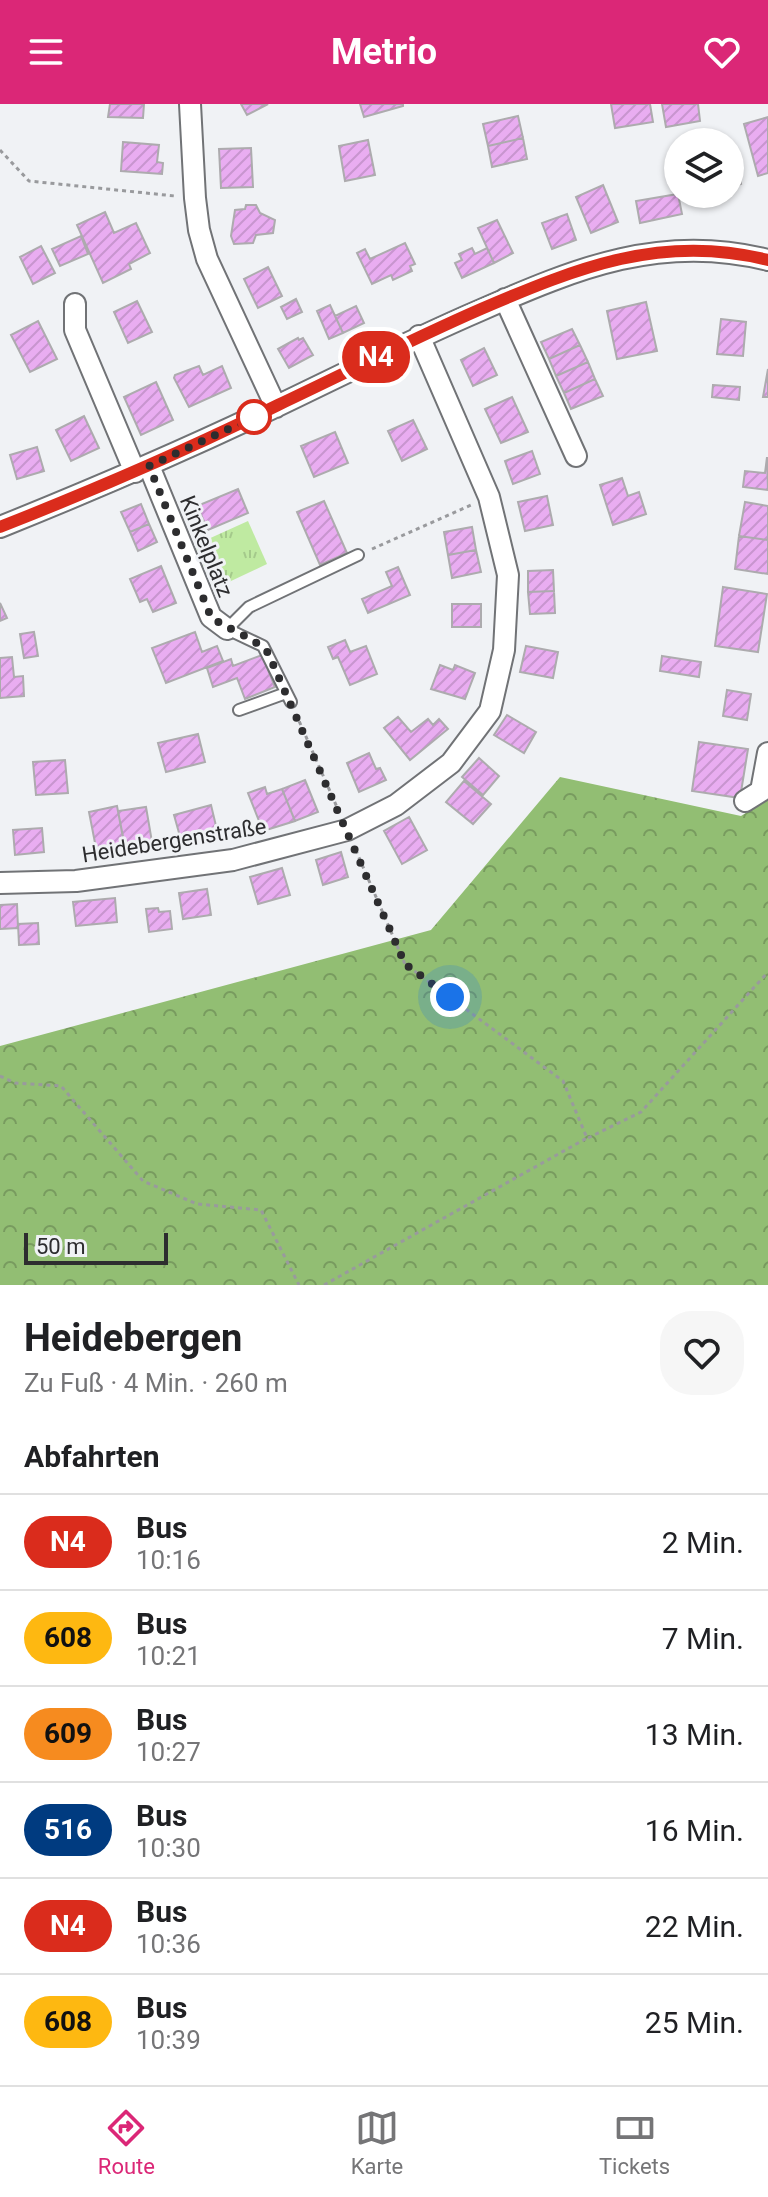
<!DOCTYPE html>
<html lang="de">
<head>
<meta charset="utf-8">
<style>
  body { margin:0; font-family:Roboto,sans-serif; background:#f6f6f6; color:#202124; height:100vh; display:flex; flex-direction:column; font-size:30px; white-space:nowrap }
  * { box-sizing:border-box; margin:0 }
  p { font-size:26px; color:#757577 }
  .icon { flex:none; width:44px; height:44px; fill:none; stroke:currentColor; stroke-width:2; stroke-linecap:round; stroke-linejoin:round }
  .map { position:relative; height:1181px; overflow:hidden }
  .drawer { display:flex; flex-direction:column; background:#fff; flex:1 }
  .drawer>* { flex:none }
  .badge { padding:0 16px; border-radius:26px; font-size:28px; line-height:52px }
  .tools { position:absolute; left:664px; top:24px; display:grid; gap:16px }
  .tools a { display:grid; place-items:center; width:80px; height:80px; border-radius:50%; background:#fff; box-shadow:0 2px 6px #0004; font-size:40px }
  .scale { position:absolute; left:24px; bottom:20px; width:144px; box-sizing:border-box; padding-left:8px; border:4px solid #2d2d2f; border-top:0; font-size:22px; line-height:28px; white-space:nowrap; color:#2d2d2f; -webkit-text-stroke:6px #f0f2f5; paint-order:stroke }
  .you { position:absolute; width:40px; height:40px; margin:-20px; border:6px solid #fff; border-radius:50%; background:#1a73e8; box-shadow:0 0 0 12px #1a73e833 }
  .map>.badge { position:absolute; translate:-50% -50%; box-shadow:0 0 0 4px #fff }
  h2 { padding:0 24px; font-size:30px; line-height:72px }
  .round { display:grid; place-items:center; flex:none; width:84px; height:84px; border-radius:32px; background:#f6f6f6 }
  .overview { display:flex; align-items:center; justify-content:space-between; height:136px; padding:0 24px }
  h1 { font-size:38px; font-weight:700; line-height:60px }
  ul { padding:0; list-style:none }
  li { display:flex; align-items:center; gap:24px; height:96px; padding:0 24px; border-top:2px solid #e0e0e0 }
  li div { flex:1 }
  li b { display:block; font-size:30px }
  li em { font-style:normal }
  li .badge { min-width:88px; font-weight:700; text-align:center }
  header { display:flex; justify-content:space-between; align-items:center; height:104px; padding:0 24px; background:#db2777; color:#fff; font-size:36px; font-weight:700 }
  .dock { display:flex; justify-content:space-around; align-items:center; height:112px; border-top:2px solid #e0e0e0; background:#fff; font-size:22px; color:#757577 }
  .dock a { display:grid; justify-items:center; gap:4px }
  .dock .selected { color:#db2777 }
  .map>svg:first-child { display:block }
</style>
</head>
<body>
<header><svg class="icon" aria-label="menu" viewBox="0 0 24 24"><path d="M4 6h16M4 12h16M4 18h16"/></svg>Metrio<svg class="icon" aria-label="heart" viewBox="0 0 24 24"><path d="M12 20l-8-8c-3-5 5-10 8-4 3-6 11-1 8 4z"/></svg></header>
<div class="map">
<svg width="768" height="1181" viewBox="0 0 768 1181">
  <defs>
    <pattern id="forest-crowns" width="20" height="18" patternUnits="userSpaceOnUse" patternTransform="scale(2)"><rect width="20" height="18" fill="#92be73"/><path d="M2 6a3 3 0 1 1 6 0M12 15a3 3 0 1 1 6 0" fill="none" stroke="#789b5f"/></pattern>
    <pattern id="park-tufts" width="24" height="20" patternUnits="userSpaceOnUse" patternTransform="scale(2)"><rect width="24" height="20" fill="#bfeaa1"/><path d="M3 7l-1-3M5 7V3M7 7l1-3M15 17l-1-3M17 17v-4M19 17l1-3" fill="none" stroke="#a4c98b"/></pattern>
    <pattern id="building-hatch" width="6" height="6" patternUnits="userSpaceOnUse" patternTransform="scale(2)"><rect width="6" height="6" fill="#e9adf1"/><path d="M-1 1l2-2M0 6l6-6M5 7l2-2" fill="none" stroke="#c895cf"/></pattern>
  </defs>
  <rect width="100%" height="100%" fill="#f0f2f5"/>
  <path fill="url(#forest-crowns)" d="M560 673 741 712 768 695V1181H0V942L431 826Z"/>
  <path fill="url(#park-tufts)" d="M248 417 267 460 214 485 195 441Z"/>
  <path fill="url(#building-hatch)" stroke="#adabae" stroke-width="2" d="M110 0H144L143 14 108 13Z
    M241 0H268L247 11Z
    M360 0H403V2L364 13Z
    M611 0H650L653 18 615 24Z
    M662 0H698L700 17 666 23Z
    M518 12 523 34 488 42 483 20Z
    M768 13V69L758 72 744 20Z
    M523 34 527 55 492 63 488 42Z
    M368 36 375 71 345 77 339 42Z
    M123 38 159 41 157 58 163 59 162 70 121 67Z
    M251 44 253 83 221 84 219 45Z
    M731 48 741 80 730 84V49Z
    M603 81 618 118 591 129 576 93Z
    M678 90 682 110 640 119 636 97Z
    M246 101H256L260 109 275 116 273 129 256 131 253 139 234 140 231 132 235 106 245 105Z
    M105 108 114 129 136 119 150 149 129 160 131 165 103 179 77 121Z
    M567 110 576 136 552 145 542 119Z
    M497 116 513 149 494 159 478 124Z
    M81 132 88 150 60 162 52 145Z
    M405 139 415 160 410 162 412 167 393 176 391 171 372 180 357 149 365 145 370 155Z
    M41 142 55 169 33 180 20 153Z
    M472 144 475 150 487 144 494 159 462 174 455 159 462 156 459 150Z
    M268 163 282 192 258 204 244 175Z
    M296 195 302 208 287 215 281 203Z
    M137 197 152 228 128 239 114 208Z
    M646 198 657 247 617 255 607 207Z
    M330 201 343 229 329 235 317 207Z
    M356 202 364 219 343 229 335 212Z
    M721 215 746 218 743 252 717 250Z
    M38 217 57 255 30 268 11 231Z
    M572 225 580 241 549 255 541 238Z
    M298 234 299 236 303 234 313 251 289 264 278 245Z
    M580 241 588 258 556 272 549 255Z
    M484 244 497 271 473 282 461 256Z
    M588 258 595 275 564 289 556 272Z
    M199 262 203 271 222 262 231 284 189 303 174 274 175 271Z
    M768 265V293H763Z
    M595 275 603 292 571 305 564 289Z
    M156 278 173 316 141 331 124 293Z
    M713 281 740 283 739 296 712 293Z
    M512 293 528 328 501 339 485 305Z
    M84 312 99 344 71 357 56 326Z
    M413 316 427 345 402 357 388 327Z
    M335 328 348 359 314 373 301 342Z
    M37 343 44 367 17 375 10 351Z
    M532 347 540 370 513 380 505 357Z
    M767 353 768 386 743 383 745 367 765 369Z
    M622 374 628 392 639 388 646 410 613 421 600 381Z
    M238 385 248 409 208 426 197 402Z
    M547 392 553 421 525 427 518 398Z
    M324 397 347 449 320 461 297 408Z
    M745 398 768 402V436L739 432Z
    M141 400 149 420 130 428 121 408Z
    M149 420 157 438 138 447 130 428Z
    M472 423 476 446 448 451 444 428Z
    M739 432 768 436V470L735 465Z
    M476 446 481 468 452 474 448 451Z
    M161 462 176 499 153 508 147 495 140 498 130 475Z
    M398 463 410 491 368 509 362 495 392 482 386 468Z
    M553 466 554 487 528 488V467Z
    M723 483 767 490 758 548 715 542Z
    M554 487 555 509 530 510 528 488Z
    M0 499 7 514 0 517Z
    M452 500H481V523H452Z
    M34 528 38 552 24 554 20 530Z
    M195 528 202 548 217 542 223 557 166 579 152 544Z
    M345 536 350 548 366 542 377 570 350 581 338 553 333 555 328 543Z
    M526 542 558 548 553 574 520 568Z
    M262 551 275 583 245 595 237 574 213 583 207 564 231 555 233 562Z
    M662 552 701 558 699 573 660 567Z
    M12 553 14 573 23 572 24 592 0 594V554Z
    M440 561 453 566 455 561 475 569 465 595 431 585Z
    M727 586 751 590 747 616 723 612Z
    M507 611 536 628 524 649 494 631Z
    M398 613 411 628 428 615 433 621 439 615 448 625 410 656 384 624Z
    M198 630 205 658 166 668 158 639Z
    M699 638 748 645 740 694 692 687Z
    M369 649 376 665 380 664 386 676 359 688 347 659Z
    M479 654 499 672 483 691 462 673Z
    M65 656 68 689 36 691 33 658Z
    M305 676 318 708 295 717 282 685Z
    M464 677 491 700 473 720 446 698Z
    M265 683 267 690 282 685 295 717 263 727 248 689Z
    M211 701 217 726 181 736 174 711Z
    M117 702 124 739 96 744 89 708Z
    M146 703 152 738 125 743 118 707Z
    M409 713 427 746 402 760 384 727Z
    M42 724 44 748 15 751 13 726Z
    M341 748 348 773 323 781 316 756Z
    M282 764 290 791 258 800 250 773Z
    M207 785 211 811 183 815 179 789Z
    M115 794 117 818 76 822 73 798Z
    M17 800 18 824 0 825V801Z
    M158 804 159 808 170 807 172 825 149 828 146 805Z
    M38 819 39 840 19 841 18 820Z"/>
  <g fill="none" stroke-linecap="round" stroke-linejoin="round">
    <defs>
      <path id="service" d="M291 598 263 542 227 525 249 503 358 451
        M239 606 286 589"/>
      <path id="minor" d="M190 0 195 94 199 126 207 155 276 303
        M505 195 576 352
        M75 200V226L135 368
        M149 362 211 513 227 525
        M0 423C92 386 183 347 273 304 342 271 411 236 481 206 577 164 662 129 768 156
        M745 697 761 687 768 649
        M0 779 76 777 233 756 347 726 396 701 451 659 490 607 504 546 508 471 489 393 419 232"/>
    </defs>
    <use href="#service" stroke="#717376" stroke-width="14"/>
    <use href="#minor" stroke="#717376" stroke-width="24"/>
    <path stroke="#999a9d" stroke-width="3" stroke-dasharray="4 4" stroke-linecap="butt" d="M0 46 29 77 175 92
      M372 445 471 401
      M296 610 340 710
      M0 972 15 979 61 982 143 1077 197 1100 261 1106 299 1181
      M588 1034 641 1008 768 868
      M324 1181 587 1034 563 977 405 860 354 742"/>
    <use href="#service" stroke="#fff" stroke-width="10"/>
    <use href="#minor" stroke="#fff" stroke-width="20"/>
  </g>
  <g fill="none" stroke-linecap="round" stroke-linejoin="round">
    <defs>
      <path id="line" d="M0 423C94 386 187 346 278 301 346 269 412 235 481 205 577 164 662 129 768 156"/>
    </defs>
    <use href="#line" stroke="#fff" stroke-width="18"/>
    <use href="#line" stroke="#da2c1c" stroke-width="12"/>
    <path stroke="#2d2d2f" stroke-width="8" stroke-dasharray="0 14.4" d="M254 313 149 362 211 513C227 525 257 535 268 549L405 860 450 893"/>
  </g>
  <circle fill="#fff" stroke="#da2c1c" stroke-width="4" cx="254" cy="313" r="16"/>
  <g text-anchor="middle" stroke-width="6" stroke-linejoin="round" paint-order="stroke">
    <g font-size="22" fill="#2d2d2f" stroke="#f0f2f5">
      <text transform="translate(207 442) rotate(68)" y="8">Kinkelplatz</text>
      <text transform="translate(174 736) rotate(-9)" y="8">Heidebergenstraße</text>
    </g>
  </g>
</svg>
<div class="tools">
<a><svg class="icon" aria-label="layers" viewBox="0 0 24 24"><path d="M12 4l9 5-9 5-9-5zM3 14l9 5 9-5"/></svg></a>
</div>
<div class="scale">50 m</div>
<div class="you" style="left:450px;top:893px"></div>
<b class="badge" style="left:376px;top:253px;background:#da2c1c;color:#fff">N4</b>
</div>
<section class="drawer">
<div class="overview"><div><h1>Heidebergen</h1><p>Zu Fuß · 4 Min. · 260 m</p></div><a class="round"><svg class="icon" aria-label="heart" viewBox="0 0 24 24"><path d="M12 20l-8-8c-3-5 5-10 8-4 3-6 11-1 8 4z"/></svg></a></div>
<h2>Abfahrten</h2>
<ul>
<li><span class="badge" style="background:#da2c1c;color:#fff">N4</span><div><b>Bus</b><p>10:16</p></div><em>2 Min.</em></li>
<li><span class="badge" style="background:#feb811;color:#111">608</span><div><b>Bus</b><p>10:21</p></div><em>7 Min.</em></li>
<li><span class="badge" style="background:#f68b1f;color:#111">609</span><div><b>Bus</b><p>10:27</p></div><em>13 Min.</em></li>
<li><span class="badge" style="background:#003b80;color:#fff">516</span><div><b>Bus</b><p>10:30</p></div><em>16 Min.</em></li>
<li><span class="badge" style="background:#da2c1c;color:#fff">N4</span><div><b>Bus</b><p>10:36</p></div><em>22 Min.</em></li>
<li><span class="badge" style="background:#feb811;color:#111">608</span><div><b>Bus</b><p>10:39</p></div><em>25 Min.</em></li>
</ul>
</section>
<nav class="dock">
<a class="selected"><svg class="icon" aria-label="directions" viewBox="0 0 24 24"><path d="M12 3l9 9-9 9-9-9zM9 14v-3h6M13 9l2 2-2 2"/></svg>Route</a>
<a><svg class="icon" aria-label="map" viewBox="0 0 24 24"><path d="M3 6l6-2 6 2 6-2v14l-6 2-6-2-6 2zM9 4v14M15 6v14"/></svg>Karte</a>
<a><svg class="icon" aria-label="tickets" viewBox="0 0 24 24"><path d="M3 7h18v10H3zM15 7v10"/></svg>Tickets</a>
</nav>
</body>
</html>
